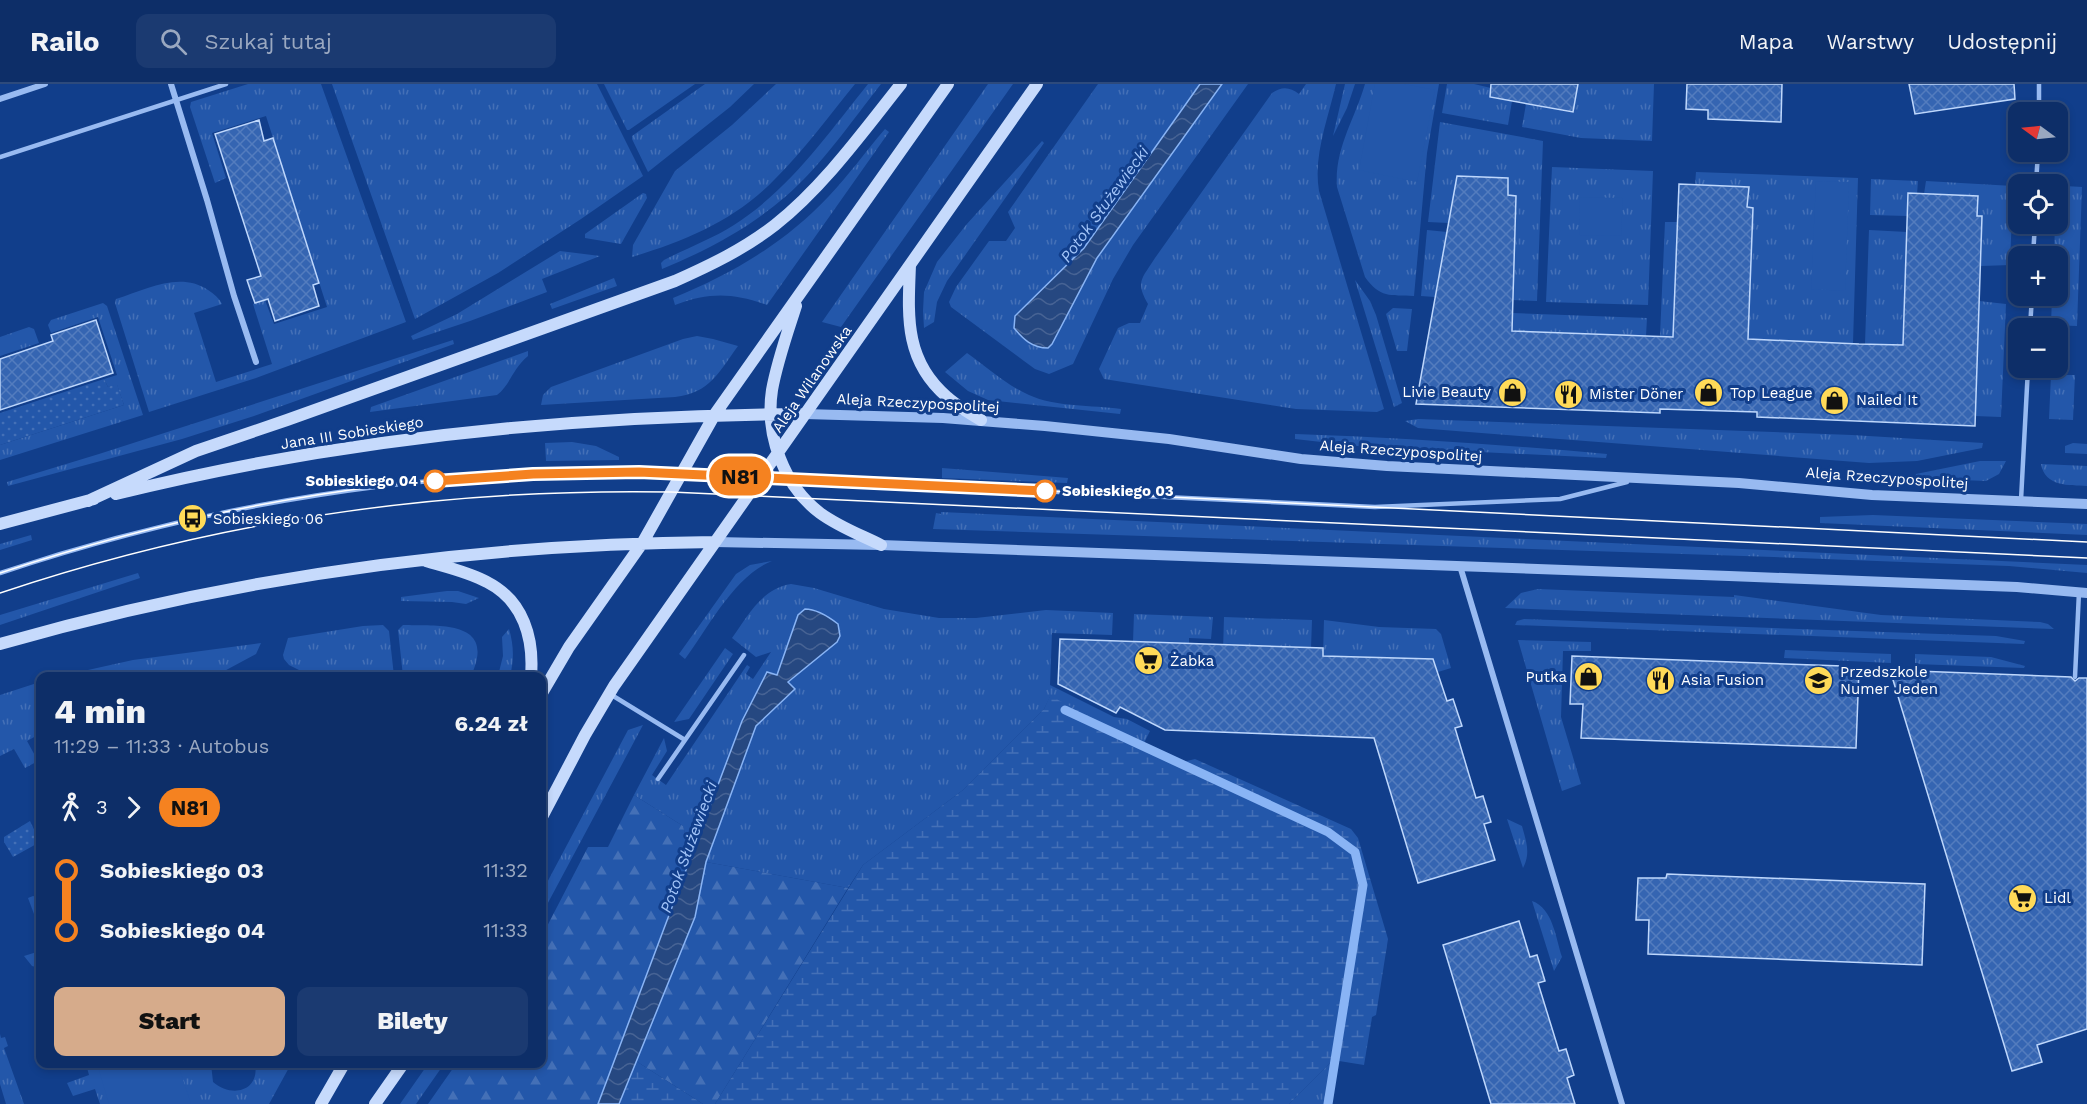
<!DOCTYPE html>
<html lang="pl">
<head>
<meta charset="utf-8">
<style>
  body { margin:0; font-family:"Work Sans",sans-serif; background:#1b3a71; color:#f1f3f6; height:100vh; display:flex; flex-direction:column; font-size:22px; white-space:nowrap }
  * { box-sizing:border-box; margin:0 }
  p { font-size:20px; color:#9aa8c0 }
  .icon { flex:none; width:33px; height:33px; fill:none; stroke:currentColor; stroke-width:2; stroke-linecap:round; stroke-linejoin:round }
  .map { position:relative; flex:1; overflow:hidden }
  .side { position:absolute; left:36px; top:588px; width:510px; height:396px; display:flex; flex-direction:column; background:#0d2e68; border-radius:12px; box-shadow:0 3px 9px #0003,0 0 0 2px #2d4a7c }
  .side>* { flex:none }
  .badge { padding:0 12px; border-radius:20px; font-size:21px; line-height:39px }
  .needle { width:39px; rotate:285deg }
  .buttons { position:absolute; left:2008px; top:18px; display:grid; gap:12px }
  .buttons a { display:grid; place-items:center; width:60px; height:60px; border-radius:12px; background:#0d2e68; box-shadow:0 3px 9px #0003,0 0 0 2px #2d4a7c; font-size:30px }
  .map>.badge { position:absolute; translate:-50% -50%; box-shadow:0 0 0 3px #fff }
  .legs { display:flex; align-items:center; gap:9px; height:66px; padding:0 18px; font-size:20px }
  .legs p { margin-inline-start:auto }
  .head { display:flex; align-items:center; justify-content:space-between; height:102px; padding:0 18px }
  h1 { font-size:33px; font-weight:800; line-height:45px }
  .action { display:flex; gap:12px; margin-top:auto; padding:12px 18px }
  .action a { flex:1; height:69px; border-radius:12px; background:#d6ab8b; color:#111; font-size:24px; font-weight:800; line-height:69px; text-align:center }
  .action a+a { background:#1b3a71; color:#f1f3f6 }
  ul { padding:0 18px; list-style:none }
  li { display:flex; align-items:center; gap:21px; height:60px; font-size:22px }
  li i { display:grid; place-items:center; width:9px; height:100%; margin:0 8px; background:currentColor }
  li i::after { content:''; width:15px; height:15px; margin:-8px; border:4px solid; border-radius:50%; background:#0d2e68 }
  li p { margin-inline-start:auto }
  li:first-child i { background:linear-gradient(#0000 50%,currentColor 0) }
  li:last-child i { background:linear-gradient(currentColor 50%,#0000 0) }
  header { display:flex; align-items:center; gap:36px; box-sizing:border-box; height:84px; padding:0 30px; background:#0d2e68; border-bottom:2px solid #2d4a7c }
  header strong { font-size:28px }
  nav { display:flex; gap:33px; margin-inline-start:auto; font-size:21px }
  .search { width:420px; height:54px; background:#1b3a71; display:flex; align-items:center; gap:15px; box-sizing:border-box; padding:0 21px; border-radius:12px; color:#9aa8c0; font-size:22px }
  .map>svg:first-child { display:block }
</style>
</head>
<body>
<header>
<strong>Railo</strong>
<div class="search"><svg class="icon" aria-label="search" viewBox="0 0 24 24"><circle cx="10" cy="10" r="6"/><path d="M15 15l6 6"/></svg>Szukaj tutaj</div>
<nav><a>Mapa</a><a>Warstwy</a><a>Udostępnij</a></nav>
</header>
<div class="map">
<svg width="2087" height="1020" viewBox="0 0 2087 1020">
  <defs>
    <pattern id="grass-tufts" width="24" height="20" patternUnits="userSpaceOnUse" patternTransform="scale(1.5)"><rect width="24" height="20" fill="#2357aa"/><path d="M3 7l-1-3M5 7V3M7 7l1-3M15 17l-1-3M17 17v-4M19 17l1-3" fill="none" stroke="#4470b7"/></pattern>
    <pattern id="forest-firs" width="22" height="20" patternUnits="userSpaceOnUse" patternTransform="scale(1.5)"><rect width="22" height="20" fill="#2357aa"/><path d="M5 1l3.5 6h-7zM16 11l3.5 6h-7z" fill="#4470b7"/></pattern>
    <pattern id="wetland-marsh" width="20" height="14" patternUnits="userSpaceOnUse" patternTransform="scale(1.5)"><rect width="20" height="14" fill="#2357aa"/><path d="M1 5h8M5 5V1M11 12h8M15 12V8" fill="none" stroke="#4470b7"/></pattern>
    <pattern id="garden-dots" width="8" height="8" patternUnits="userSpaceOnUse" patternTransform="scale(1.5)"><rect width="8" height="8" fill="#2357aa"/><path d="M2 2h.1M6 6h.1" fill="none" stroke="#4470b7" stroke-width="1.8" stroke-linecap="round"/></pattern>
    <pattern id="water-waves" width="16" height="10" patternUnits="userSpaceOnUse" patternTransform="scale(1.5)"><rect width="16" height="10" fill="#264881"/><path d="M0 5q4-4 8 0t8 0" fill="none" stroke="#476394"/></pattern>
    <pattern id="building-cross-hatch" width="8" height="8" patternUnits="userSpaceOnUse" patternTransform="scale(1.5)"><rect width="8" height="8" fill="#3565b2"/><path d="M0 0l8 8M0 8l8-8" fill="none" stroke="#537cbe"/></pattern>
  </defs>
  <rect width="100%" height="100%" fill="#113e8b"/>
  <path fill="url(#grass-tufts)" d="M248 0H321L406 238 256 294 149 328 115 219 116 215C146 206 179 187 208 206 214 210 219 214 222 220L194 229 216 298 272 280 253 220 265 216 274 240 327 223 266 32 212 49 226 94 215 99 190 23 191 18Z
    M332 0H597L643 92 581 135 498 189 415 235Z
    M604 0H695L629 46H627Z
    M705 0H754L730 23 648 88 632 55V52Z
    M776 0H855C829 32 804 66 775 95 736 136 685 157 632 173L633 161 675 87 732 41Z
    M868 0H881C851 38 822 81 785 113 749 144 706 167 662 185L661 179 664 176C687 164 712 155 734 141 790 105 827 51 868 0Z
    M988 0H1013L841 243 822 238Z
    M1098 0H1248L1133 161 1113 195 1073 280 1049 290 1035 285 1024 277 951 223 949 218 956 203 989 157H1006L1015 144 1008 128Z
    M1306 0H1336C1328 35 1313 72 1319 107L1384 325 1377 328 1296 325 1104 295 1099 285 1118 244 1129 239H1140L1148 220C1135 197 1142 195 1155 174L1272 9C1282 2 1290 3 1299 10Z
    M1345 0H1355L1347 24 1333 52Z
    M1365 0H1439L1427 69 1414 212C1390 211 1380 214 1365 193L1337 103C1334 65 1355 35 1365 0Z
    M1447 0H1474L1495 5 1493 14 1512 17 1508 41 1442 29Z
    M1578 0H1654L1652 57 1581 54 1522 43 1526 20 1573 28Z
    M1440 38 1543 57 1537 217 1513 216 1516 112H1508V94L1457 92 1449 139 1428 138Z
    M885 45 889 48 767 221C733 209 710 208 675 221L673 214C732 190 785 159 829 112 849 91 866 67 885 45Z
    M1042 57 1044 59 947 197 937 218 934 238 924 244 923 227 924 208 937 178 966 141Z
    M1552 83 1653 87 1648 221 1546 218Z
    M1696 88 1858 94 1853 259 1748 255 1753 126V124L1748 123 1749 104 1695 101Z
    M1871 95 1918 97 1917 110 1908 132 1870 131Z
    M1926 97 2013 102 2010 181 1981 182 1982 133 1977 132 1978 112 1924 110Z
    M2065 102 2082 103 2077 242 2051 241 2052 212H2058V172H2054L2055 140H2058V103Z
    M643 109 646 110 647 114 621 160 585 154V150Z
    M1665 138H1677L1678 253 1660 252Z
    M1427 146 1447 148 1435 213 1421 212Z
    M1869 146 1907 148 1903 261 1865 260Z
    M560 167 600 172 542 195 547 208 470 237 413 256 411 252 457 230Z
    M614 194 617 202 552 225 550 220Z
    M1355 196 1370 217 1376 231 1402 319 1394 323Z
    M1979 217 2006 220 2001 333 1975 332Z
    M103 219 107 222 143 331 0 376V361L124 321 117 301 108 303 104 295 117 291 98 233 51 249 48 241 51 236Z
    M1393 224 1412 225 1407 267H1397L1386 230Z
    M1512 229 1647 234 1646 252 1629 251 1628 256 1600 250 1511 247Z
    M29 243 34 245 39 259 0 272V253Z
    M697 252 713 255 738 262C719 288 710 309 675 313L541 321 543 311 551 303 683 255Z
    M453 256 454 260 254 332 182 355 8 402 7 398 99 370Z
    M528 267V272C513 284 510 301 497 311L370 328 371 323Z
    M967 269C987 283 1006 301 1029 311 1055 323 1092 321 1121 325L1120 330 988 316 968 307 945 288Z
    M2051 291H2075L2073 336 2049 335Z
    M1418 335 1852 351 1983 359 1982 364 1917 377 1869 379 1418 344 1405 337Z
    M1295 350C1399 353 1503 361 1607 370L1606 374 1357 362 1295 355Z
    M572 358 596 362 619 373V376L546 377 545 359Z
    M2073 359 2087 360V370L2065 369V362Z
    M1980 377H2006L1999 390 1986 397 1915 394 1916 390Z
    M2041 380 2087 382V402C2069 401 2045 403 2041 380Z
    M942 384 1068 394 1067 399 942 394Z
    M941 428 2087 481V489L2009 482 1774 473 933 445 936 429 941 430Z
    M1873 431 2087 440V451L1820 439V433Z
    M31 451 32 456 0 466V460Z
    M772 477C735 491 708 544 685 575L679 570 736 490 750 481Z
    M138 489 140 494 0 541V531Z
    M791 500 814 504 884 525 939 534H976L1046 526 1113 529 1112 551 1052 549 1050 601 1114 633 1127 635 1150 647 1144 659 1050 613 1044 625 963 706 863 781 848 804 706 778 756 642 795 605 787 598 837 558 798 532 777 591 742 637 691 772 683 742 634 711 664 654 667 667 652 691 666 701 747 581 750 583 746 590 753 595 771 568 756 573 732 554C747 533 762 504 791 500Z
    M1538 505 1734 513V511L1881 531 2040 538 2048 540 2054 545 1505 524 1521 509Z
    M447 507H458L479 514 466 520 452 518 401 517V513Z
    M1134 530 1213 533 1211 555 1189 554V559L1133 558Z
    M1224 533 1312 536 1311 564 1223 568Z
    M1524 535 1996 552 2025 557 2024 560 1515 541 1517 537Z
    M1324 536 1379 543 1436 545 1441 550 1451 584 1438 588 1433 575 1323 572Z
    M383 541 389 547 394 592H311L289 581 284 575 283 571 288 554 363 542Z
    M403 541C440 542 497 536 471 592H403L398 546Z
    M509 545C514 562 514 576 510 592H498L503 572 502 553Z
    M1518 556 1591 558V567H1563L1561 633 1581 700 1562 707Z
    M261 559 256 570 215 592H61L133 576Z
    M725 564 733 570 689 635 674 638Z
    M1785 566 1891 570V579L1784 574Z
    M1915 570 1991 573 2025 582 2024 584 1915 580Z
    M40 598V661L36 652 27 657 38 677 25 684 14 665 0 672V611Z
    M643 641 542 830V808L628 646Z
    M1507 735 1522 742C1526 757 1531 769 1523 784Z
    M33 812 40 814V846L28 814Z
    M1532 817C1553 824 1556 855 1562 873L1554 887Z
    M40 867V884L32 882 24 872Z
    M0 950 1 954 5 953 8 962 4 964 24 1020H6L0 1000Z
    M1333 976 1325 1020H1289Z
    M86 980H211L213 998C231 1014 260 1008 255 980H291L269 1020H100L95 1005 73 1012 67 999 89 991Z
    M428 980H444L416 1020H400Z"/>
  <path fill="url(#forest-firs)" d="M634 711 683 742 691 772 598 1020H428L456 980H542V852L588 763H608Z
    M706 778 848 804 715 1020H703L636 977 695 833Z"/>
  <path fill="url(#wetland-marsh)" d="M1050 612 1183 678 1195 675 1351 745 1358 754 1388 855 1376 931 1372 933 1364 981 1333 976 1289 1020H715L863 781 963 706 1044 625Z
    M636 977 703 1020H619Z"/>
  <path fill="#2357aa" d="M1375 0H1404L1435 6 1417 98 1359 86Z
    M1816 97 1849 98 1845 207 1811 205Z
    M1580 113 1623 114 1621 152 1579 151Z
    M97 980H178L191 1020H109Z"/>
  <path fill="url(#garden-dots)" d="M104 295 108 303 117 300 124 321 0 361V329Z
    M30 737 40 758 13 773 4 758V753Z"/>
  <path fill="url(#water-waves)" stroke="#89b4f5" stroke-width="1.5" d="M1200 0H1222L1097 174 1052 260 1048 264C1032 264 1023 255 1014 244L1015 232 1084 164Z
    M805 525C817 525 829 533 838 540L840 552 837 558 788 598 795 605 756 642 706 778 695 833 619 1020H598L742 637 767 588 777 591 798 531Z"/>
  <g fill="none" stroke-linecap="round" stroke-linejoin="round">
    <path stroke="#89b4f5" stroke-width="9" d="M1065 626 1328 748 1355 768 1363 801 1328 1020"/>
  </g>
  <path fill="url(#building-cross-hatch)" stroke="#bed7fc" stroke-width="1.5" d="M1491 0H1578L1573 28 1490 13Z
    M1687 0H1782L1781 38 1708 35V26L1686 25Z
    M1909 0H2014L2015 15 1915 30Z
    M259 36 264 57 273 54 319 199 313 201 319 222 275 237 268 215 255 219 251 208 247 196 261 192 215 50Z
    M1457 92 1508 94V111L1516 112 1512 247 1673 253 1679 100 1749 103 1747 123 1753 124 1748 255 1859 260 1903 261 1908 109 1978 112 1977 132H1982L1975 342 1757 333V328L1660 325V329L1416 320Z
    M96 236 113 289 0 326V275L53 257 51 251Z
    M1060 555 1323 564V572L1433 575 1447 617 1453 615 1462 642 1455 644 1476 714 1483 712 1491 738 1484 740 1495 776 1418 799 1374 654 1165 646 1120 623 1116 629 1058 600Z
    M1572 572 1842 582V584L1859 585 1856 664 1581 654 1583 620H1570Z
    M1890 586 2071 593 2075 597 2079 594H2087V945L2037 961 2042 978 2012 987Z
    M1667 790 1925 800 1922 881 1648 870 1649 836H1636L1638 794H1666Z
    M1519 837 1530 873 1537 871 1545 897 1538 899 1559 967 1566 965 1574 991 1567 994 1575 1020H1491L1443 861Z"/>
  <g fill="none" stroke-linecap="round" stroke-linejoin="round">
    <path stroke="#98baf1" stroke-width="4.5" d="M2039 28V0
      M0 73 226 0
      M2036 100 2038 68
      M2033 172 2035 140
      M2030 244 2032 212
      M2021 416 2028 284
      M0 489C213 418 436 383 660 389L1375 423 1560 415 1627 398
      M2075 593 2079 508
      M610 610 685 656
      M658 695 744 571"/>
    <path stroke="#98baf1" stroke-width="6" d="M171 0 207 116 234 212 256 278
      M0 15 45 0
      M1460 482 1622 1020"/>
    <path stroke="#98baf1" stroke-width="10" d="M805 330 943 334 1045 342 1169 355 1301 375 1387 382 1739 399 1872 411 2087 420
      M715 458 881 461 1729 492 2017 503 2087 509"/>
    <path stroke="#c6dafc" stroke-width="12" d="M910 181C908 232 904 276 947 313 957 322 969 329 981 336
      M796 222C787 250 777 278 772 306 765 351 784 402 820 429 839 443 861 451 881 461
      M116 410C342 354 573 331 805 330
      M88 417 196 367 287 336 675 197C711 181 744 165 775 141 824 102 862 49 901 0
      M0 440 94 415
      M426 477C446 483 469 488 487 498 524 517 534 555 531 592
      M0 560C233 493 473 460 715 458
      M542 609 569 563 643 458 715 330 948 0
      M542 733 585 651 614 602 1037 0
      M321 1020 344 980
      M375 1020 403 980"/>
    <path stroke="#fff" stroke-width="1.5" d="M0 489C172 432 352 396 534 390 610 387 685 390 761 393L2087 458
      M0 509C217 436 442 404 671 408L2087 474"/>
  </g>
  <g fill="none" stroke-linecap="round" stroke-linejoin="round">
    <defs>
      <path id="line-1" d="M435 397 533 390 639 388 1045 407"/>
    </defs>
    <use href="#line-1" stroke="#fff" stroke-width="14"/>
    <use href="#line-1" stroke="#f58220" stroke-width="9"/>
  </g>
  <defs>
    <symbol id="shop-disc" viewBox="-11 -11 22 22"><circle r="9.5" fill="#ffda58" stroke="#113e8b"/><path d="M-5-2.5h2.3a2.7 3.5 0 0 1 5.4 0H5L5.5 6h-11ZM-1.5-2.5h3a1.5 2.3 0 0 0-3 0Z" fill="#111"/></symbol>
    <symbol id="restaurant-disc" viewBox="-11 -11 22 22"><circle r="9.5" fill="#ffda58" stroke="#113e8b"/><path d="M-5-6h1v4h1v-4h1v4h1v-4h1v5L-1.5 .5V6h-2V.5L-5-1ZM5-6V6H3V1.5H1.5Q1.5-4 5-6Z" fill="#111"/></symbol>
    <symbol id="bus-disc" viewBox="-11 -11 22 22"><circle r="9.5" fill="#ffda58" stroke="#113e8b"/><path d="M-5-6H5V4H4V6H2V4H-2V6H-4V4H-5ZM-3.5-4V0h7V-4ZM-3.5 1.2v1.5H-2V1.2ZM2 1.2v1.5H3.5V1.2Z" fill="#111"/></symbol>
    <symbol id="supermarket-disc" viewBox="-11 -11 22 22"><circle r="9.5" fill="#ffda58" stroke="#113e8b"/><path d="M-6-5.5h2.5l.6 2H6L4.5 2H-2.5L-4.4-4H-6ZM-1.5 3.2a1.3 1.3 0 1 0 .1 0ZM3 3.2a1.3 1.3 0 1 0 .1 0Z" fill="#111"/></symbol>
    <symbol id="school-disc" viewBox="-11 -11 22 22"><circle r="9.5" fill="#ffda58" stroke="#113e8b"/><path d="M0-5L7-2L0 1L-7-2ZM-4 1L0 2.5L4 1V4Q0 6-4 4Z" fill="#111"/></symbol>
  </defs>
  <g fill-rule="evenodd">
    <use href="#shop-disc" x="1496" y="292" width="33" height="33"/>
    <use href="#shop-disc" x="1692" y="292" width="33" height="33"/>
    <use href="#restaurant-disc" x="1552" y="294" width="33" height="33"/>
    <use href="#shop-disc" x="1818" y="300" width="33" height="33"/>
    <use href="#bus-disc" x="176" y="418" width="33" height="33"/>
    <use href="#supermarket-disc" x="1132" y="560" width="33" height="33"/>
    <use href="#shop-disc" x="1572" y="576" width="33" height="33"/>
    <use href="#restaurant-disc" x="1644" y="580" width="33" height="33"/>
    <use href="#school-disc" x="1802" y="580" width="33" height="33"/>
    <use href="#supermarket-disc" x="2006" y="798" width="33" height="33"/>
  </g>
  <g fill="#fff" stroke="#f58220" stroke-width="3">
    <circle cx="435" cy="397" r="10"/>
    <circle cx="1045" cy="407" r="10"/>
  </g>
  <g text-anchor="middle" stroke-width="6" stroke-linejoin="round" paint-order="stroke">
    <g font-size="15" fill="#fff" stroke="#113e8b">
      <text transform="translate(812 295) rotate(-55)" y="5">Aleja Wilanowska</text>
      <text transform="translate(918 319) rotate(3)" y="5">Aleja Rzeczypospolitej</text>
      <text transform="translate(352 349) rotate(-9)" y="5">Jana III Sobieskiego</text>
      <text transform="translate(1401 367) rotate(4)" y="5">Aleja Rzeczypospolitej</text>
      <text transform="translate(1887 394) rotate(4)" y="5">Aleja Rzeczypospolitej</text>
    </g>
    <g font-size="15" fill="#fff" stroke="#113e8b" text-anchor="start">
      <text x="1491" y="313" text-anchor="end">Livie Beauty</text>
      <text x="1730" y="314">Top League</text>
      <text x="1589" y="315">Mister Döner</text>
      <text x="1856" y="321">Nailed It</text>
      <text x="213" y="440">Sobieskiego 06</text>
      <text x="1170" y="582">Żabka</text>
      <text x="1840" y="593">Przedszkole<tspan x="1840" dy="17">Numer Jeden</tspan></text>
      <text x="1567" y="598" text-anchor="end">Putka</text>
      <text x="1681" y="601">Asia Fusion</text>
      <text x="2044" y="819">Lidl</text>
    </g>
    <g font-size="15" font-weight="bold" fill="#fff" stroke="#113e8b" text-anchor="end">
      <text x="418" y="402">Sobieskiego 04</text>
      <text x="1062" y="412" text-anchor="start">Sobieskiego 03</text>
    </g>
    <g font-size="16" font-style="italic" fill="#a3c5f9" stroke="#113e8b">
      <text transform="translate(1104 120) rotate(-54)" y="6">Potok Służewiecki</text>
      <text transform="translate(688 763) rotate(-70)" y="6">Potok Służewiecki</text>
    </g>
  </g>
</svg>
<div class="buttons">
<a><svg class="needle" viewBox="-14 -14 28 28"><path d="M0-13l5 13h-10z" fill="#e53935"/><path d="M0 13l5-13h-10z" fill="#9aa8c0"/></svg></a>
<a><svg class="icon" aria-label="locate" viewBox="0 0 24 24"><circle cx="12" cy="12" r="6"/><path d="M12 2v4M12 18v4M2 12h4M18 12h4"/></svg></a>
<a>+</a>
<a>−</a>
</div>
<b class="badge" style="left:740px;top:392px;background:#f58220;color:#111">N81</b>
<section class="side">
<div class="head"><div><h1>4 min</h1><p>11:29 – 11:33 · Autobus</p></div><b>6.24 zł</b></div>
<div class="legs"><svg class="icon" aria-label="walk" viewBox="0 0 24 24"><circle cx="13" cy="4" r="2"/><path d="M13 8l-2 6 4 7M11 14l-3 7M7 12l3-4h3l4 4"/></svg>3<svg class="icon" aria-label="forward" viewBox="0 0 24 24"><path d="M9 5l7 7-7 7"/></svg><b class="badge" style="background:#f58220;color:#111">N81</b></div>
<ul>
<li><i style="color:#f58220"></i><b>Sobieskiego 03</b><p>11:32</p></li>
<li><i style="color:#f58220"></i><b>Sobieskiego 04</b><p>11:33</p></li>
</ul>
<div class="action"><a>Start</a><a>Bilety</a></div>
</section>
</div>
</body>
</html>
